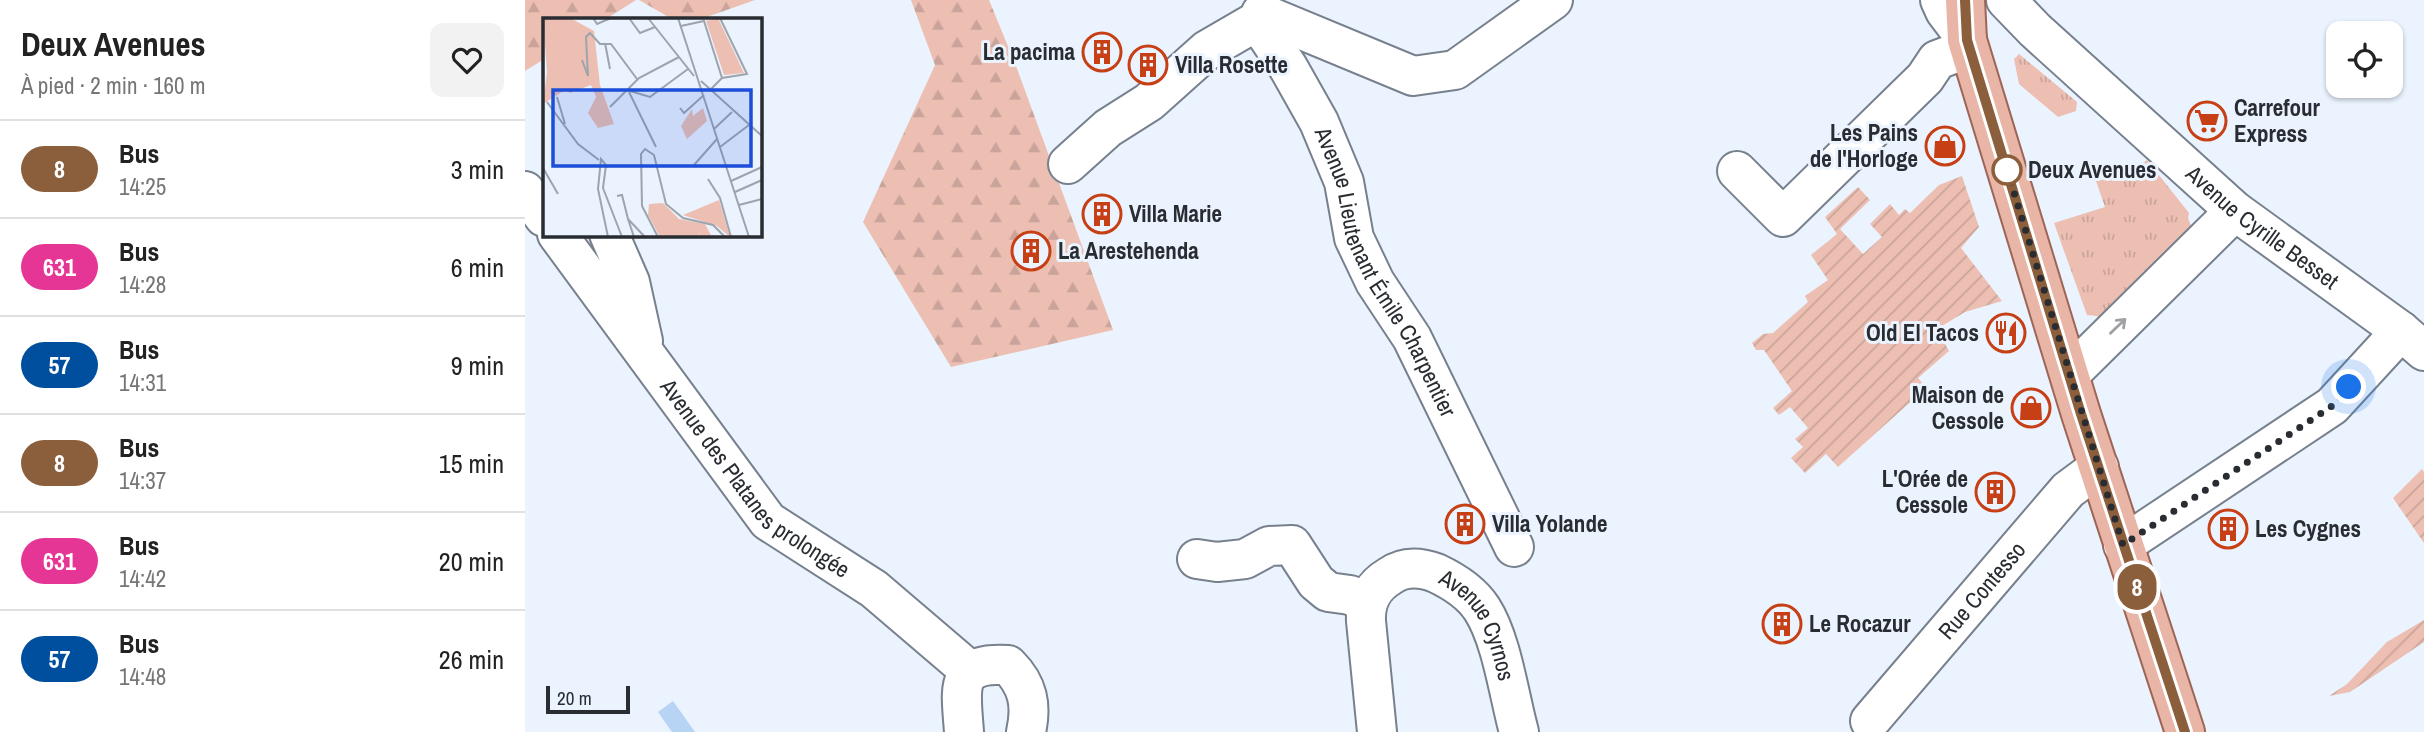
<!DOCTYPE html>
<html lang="fr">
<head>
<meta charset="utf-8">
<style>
  body { margin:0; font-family:"Archivo Narrow",sans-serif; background:#f2f2f2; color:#222; height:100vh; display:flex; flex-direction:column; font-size:26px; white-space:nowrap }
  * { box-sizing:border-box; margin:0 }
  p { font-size:23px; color:#767676 }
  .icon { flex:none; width:38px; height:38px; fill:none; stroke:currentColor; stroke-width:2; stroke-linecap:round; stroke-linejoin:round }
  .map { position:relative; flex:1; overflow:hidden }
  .details { display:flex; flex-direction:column; background:#fff; width:525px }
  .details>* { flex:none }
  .badge { padding:0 14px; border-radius:23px; font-size:24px; line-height:46px }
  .buttons { position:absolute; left:1801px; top:21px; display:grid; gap:14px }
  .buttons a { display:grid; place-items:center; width:77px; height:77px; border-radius:14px; background:#fff; box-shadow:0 2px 5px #0004; font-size:35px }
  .scale { position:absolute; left:21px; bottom:18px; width:84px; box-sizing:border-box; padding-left:7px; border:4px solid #292d32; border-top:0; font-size:19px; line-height:24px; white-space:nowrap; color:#292d32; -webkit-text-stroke:5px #eaf3fe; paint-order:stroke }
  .you { position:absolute; width:35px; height:35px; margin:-18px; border:5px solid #fff; border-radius:50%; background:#1a73e8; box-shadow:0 0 0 10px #1a73e833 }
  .map>.badge { position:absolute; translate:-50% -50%; box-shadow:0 0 0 4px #fff }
  .round { display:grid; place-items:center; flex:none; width:74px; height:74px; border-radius:14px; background:#f2f2f2 }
  .headline { display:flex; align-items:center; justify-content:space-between; height:119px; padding:0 21px }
  h1 { font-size:33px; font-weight:700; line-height:52px }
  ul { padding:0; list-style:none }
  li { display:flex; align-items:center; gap:21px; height:98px; padding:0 21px; border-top:2px solid #e0e0e0 }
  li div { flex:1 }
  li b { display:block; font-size:26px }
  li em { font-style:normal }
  li .badge { min-width:77px; font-weight:700; text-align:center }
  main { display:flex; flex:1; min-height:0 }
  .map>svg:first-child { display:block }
</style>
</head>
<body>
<main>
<section class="details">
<div class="headline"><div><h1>Deux Avenues</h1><p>À pied · 2 min · 160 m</p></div><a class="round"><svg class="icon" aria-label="heart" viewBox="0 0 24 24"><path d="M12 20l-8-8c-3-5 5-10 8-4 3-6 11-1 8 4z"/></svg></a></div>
<ul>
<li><span class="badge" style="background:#8b5e3c;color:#fff">8</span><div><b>Bus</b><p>14:25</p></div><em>3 min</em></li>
<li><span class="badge" style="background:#e63695;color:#fff">631</span><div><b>Bus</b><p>14:28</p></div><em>6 min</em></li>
<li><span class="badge" style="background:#004f9e;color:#fff">57</span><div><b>Bus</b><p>14:31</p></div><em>9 min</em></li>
<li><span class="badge" style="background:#8b5e3c;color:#fff">8</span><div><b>Bus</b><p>14:37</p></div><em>15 min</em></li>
<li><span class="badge" style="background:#e63695;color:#fff">631</span><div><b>Bus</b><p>14:42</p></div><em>20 min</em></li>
<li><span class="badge" style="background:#004f9e;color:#fff">57</span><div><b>Bus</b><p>14:48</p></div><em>26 min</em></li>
</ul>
</section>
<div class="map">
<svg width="1899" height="732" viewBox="0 0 1899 732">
  <defs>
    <pattern id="grass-tufts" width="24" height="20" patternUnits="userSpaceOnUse" patternTransform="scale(1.75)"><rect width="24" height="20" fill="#ecbfb2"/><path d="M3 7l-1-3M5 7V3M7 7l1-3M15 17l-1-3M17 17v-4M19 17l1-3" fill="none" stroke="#caa49a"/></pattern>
    <pattern id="forest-firs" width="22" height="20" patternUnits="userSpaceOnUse" patternTransform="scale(1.75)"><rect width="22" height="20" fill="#ecbfb2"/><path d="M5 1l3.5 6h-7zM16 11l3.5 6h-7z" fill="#caa49a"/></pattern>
    <pattern id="garden-furrows" width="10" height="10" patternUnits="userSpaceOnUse" patternTransform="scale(1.75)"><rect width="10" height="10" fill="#ecbfb2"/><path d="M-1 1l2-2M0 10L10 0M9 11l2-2" fill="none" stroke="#caa49a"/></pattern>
  </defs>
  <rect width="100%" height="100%" fill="#eaf3fe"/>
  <path fill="url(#grass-tufts)" d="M1494 54 1552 102 1551 111 1533 117 1494 84 1489 59Z
    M1622 160 1664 213 1663 218 1666 226 1576 321 1572 316 1562 315 1529 223 1580 207 1571 181 1602 174Z"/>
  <path fill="url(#forest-firs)" d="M0 0H111L81 19H19V59L0 71Z
    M114 0H230L176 19H147Z
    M386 0H464L491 66 588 330 426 367 338 222 410 65Z"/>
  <path fill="url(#garden-furrows)" d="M1437 176 1454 227 1436 248 1477 301 1440 312 1412 329 1424 351 1393 378 1401 388 1313 467 1301 454 1280 473 1266 458 1278 447 1270 439 1283 428 1265 407 1254 415 1248 408 1267 391 1239 350H1231L1227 343 1238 334 1248 333 1283 302 1280 296 1303 280 1286 255 1312 234 1300 217 1333 187 1345 200 1315 229 1338 254 1357 237 1345 224 1365 204 1374 215 1380 209 1385 213 1414 185Z
    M1897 469 1899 472V543L1868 498Z
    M1899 620V642L1825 692 1804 696 1822 684 1862 642Z"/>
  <path fill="#b7d4f5" d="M148 701 170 732H147L133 712Z"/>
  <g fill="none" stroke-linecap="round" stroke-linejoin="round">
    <defs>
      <g id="minor">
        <path d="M1415 0 1420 11 1442 40"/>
        <path id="s1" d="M1481 0 1510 30 1710 211 1876 331 1899 351"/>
        <path d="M736 13 888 76 930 70 1028 0"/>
        <path id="s2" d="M732 21 763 67 794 122 819 182 829 238 850 282 887 338 989 547"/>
        <path d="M543 164 583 128 624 102 682 50 732 21"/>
        <path d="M1212 171 1258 217 1400 78 1412 60 1444 48"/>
        <path d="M0 191 19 217"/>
        <path id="s3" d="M32 234 243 521 349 589 445 671"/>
        <path d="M84 234 105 282 118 341"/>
        <path d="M1545 374 1710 211"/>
        <path d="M1598 545 1807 406 1876 331"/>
        <path d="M672 559 692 562 720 559 744 546 767 545 791 582 803 592 825 595 842 603"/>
        <path id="s4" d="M1345 721 1543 490 1574 467"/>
        <path d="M439 732C436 688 428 662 483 665 503 685 507 705 501 732"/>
        <path id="s5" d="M852 732 841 621C840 601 848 586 865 576 879 566 895 567 911 573 928 581 946 592 957 609 977 640 984 696 994 732"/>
      </g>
      <path id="major" d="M1440 0 1442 40 1556 414 1660 732"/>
    </defs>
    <use href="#minor" stroke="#77818d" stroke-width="42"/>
    <use href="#major" stroke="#9d6556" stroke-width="42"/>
    <use href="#minor" stroke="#fff" stroke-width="38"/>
    <use href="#major" stroke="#e9b5a6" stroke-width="38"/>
  </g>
  <defs><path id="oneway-shaft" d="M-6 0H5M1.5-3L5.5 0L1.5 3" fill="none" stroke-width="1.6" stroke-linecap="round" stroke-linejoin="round" transform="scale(1.75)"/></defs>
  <use stroke="#9fa0a3" href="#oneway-shaft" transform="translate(1593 326) rotate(-44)"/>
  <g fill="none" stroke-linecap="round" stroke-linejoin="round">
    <defs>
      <path id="line" d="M1440 0 1442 40 1556 414 1660 732"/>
    </defs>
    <use href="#line" stroke="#fff" stroke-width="16"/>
    <use href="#line" stroke="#8b5e3c" stroke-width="10"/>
    <path stroke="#292d32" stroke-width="7" stroke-dasharray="0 12.6" d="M1482 170 1598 545 1807 406 1824 387"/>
  </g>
  <defs>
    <symbol id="building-ring" viewBox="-11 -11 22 22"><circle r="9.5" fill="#eaf3fe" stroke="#c73f14" stroke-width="1.5"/><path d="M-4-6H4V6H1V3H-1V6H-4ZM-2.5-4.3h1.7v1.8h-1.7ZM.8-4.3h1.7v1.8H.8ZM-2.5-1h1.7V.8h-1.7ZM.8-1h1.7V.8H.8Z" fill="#c73f14"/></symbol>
    <symbol id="supermarket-ring" viewBox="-11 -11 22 22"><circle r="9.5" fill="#eaf3fe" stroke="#c73f14" stroke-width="1.5"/><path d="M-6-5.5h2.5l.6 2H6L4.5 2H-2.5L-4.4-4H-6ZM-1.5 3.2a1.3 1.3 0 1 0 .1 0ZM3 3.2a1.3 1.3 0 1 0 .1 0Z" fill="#c73f14"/></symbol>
    <symbol id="shop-ring" viewBox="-11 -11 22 22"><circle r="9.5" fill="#eaf3fe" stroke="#c73f14" stroke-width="1.5"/><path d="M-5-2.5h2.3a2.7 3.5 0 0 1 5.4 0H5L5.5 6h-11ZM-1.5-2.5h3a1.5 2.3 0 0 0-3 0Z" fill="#c73f14"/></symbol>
    <symbol id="restaurant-ring" viewBox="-11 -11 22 22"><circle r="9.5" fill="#eaf3fe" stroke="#c73f14" stroke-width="1.5"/><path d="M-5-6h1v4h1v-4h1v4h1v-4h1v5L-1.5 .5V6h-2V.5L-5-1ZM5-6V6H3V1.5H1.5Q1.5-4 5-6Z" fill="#c73f14"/></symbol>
  </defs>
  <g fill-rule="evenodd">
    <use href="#building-ring" x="555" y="30" width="44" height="44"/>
    <use href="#building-ring" x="601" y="43" width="44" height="44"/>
    <use href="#supermarket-ring" x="1660" y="99" width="44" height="44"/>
    <use href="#shop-ring" x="1398" y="124" width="44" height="44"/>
    <use href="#building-ring" x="555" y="192" width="44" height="44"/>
    <use href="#building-ring" x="484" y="229" width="44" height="44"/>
    <use href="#restaurant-ring" x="1459" y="311" width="44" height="44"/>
    <use href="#shop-ring" x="1484" y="386" width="44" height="44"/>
    <use href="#building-ring" x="1448" y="470" width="44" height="44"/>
    <use href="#building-ring" x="918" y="502" width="44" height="44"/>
    <use href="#building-ring" x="1681" y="507" width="44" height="44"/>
    <use href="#building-ring" x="1235" y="602" width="44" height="44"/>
  </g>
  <circle fill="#fff" stroke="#8b5e3c" stroke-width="3.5" cx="1482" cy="170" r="14"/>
  <g text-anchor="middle" stroke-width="6" stroke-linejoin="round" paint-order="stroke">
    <g font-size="23" font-weight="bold" fill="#292d32" stroke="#eaf3fe" text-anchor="start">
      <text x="550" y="60" text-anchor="end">La pacima</text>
      <text x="650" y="73">Villa Rosette</text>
      <text x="1709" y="116">Carrefour<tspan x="1709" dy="26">Express</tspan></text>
      <text x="1393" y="141" text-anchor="end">Les Pains<tspan x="1393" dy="26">de l'Horloge</tspan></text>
      <text x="604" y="222">Villa Marie</text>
      <text x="533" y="259">La Arestehenda</text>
      <text x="1454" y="341" text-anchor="end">Old El Tacos</text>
      <text x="1479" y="403" text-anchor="end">Maison de<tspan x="1479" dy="26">Cessole</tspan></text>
      <text x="1443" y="487" text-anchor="end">L'Orée de<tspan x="1443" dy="26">Cessole</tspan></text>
      <text x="967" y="532">Villa Yolande</text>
      <text x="1730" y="537">Les Cygnes</text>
      <text x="1284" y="632">Le Rocazur</text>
    </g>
    <g font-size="23" font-weight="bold" fill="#292d32" stroke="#eaf3fe" text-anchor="start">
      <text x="1503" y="178">Deux Avenues</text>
    </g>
    <g font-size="23" fill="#292d32" stroke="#eaf3fe">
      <text dy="8" stroke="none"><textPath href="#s1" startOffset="343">Avenue Cyrille Besset</textPath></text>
      <text dy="8" stroke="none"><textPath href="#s2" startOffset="284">Avenue Lieutenant Émile Charpentier</textPath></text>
      <text dy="8" stroke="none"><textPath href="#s3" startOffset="317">Avenue des Platanes prolongée</textPath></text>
      <text dy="8" stroke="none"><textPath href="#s4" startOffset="172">Rue Contesso</textPath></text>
      <text dy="8" stroke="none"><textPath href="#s5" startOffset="284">Avenue Cyrnos</textPath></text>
    </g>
  </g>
  <g transform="translate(18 18)">
    <rect width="219" height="219" fill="#eaf3fe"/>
    <path d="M0 0H27L51 13 57 67 71 106 55 110 45 95 53 79 48 67 27 75 22 72 0 86 4 54Z" fill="#ecbfb2"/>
    <path d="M175 0 201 55 181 57 163 3ZM160 90 164 103 144 121 138 108 149 91 150 98ZM176 182 187 219 174 208 140 197ZM120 185 136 201 162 206 169 219H157V214L156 219H117L105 197 106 186Z" fill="#ecbfb2"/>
    <path fill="none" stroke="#9da4ac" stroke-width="2" d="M50 0 54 6 68 0M86 0 97 15 112 9M105 0 151 58M135 0 206 219M138 8 161 3 179 60M62 25 67 51M39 42 45 58 43 19 47 15 57 26H68L94 61M158 63 219 118M87 73 107 79 145 51M166 73 179 60 204 56 177 0M86 74 113 129M14 79 22 106M4 84 35 126 56 142M67 89 96 60 136 39M137 90 141 95 161 77M171 111 189 94M177 129 206 107M151 147 174 121M0 150 15 176M165 161 177 180 188 219M188 163 219 149M192 174 219 162M74 178 79 177 85 201M196 187 219 181M65 219 55 171 58 141 63 147 60 170 79 219M91 219 85 201 102 219M115 219 99 188 98 136 102 131 111 137 123 186 140 200 170 207 182 219"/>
    <path fill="#1d4ed8" fill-opacity="0.15" stroke="#1d4ed8" stroke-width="3.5" d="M10 72H208V148H10Z"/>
    <rect width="219" height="219" fill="none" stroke="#292d32" stroke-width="3.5"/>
  </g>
</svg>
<div class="buttons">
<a><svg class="icon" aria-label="locate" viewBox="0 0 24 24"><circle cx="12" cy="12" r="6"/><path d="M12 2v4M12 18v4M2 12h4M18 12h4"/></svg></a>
</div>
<div class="scale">20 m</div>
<div class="you" style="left:1824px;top:387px"></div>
<b class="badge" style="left:1612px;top:587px;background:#8b5e3c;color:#fff">8</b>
</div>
</main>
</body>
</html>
